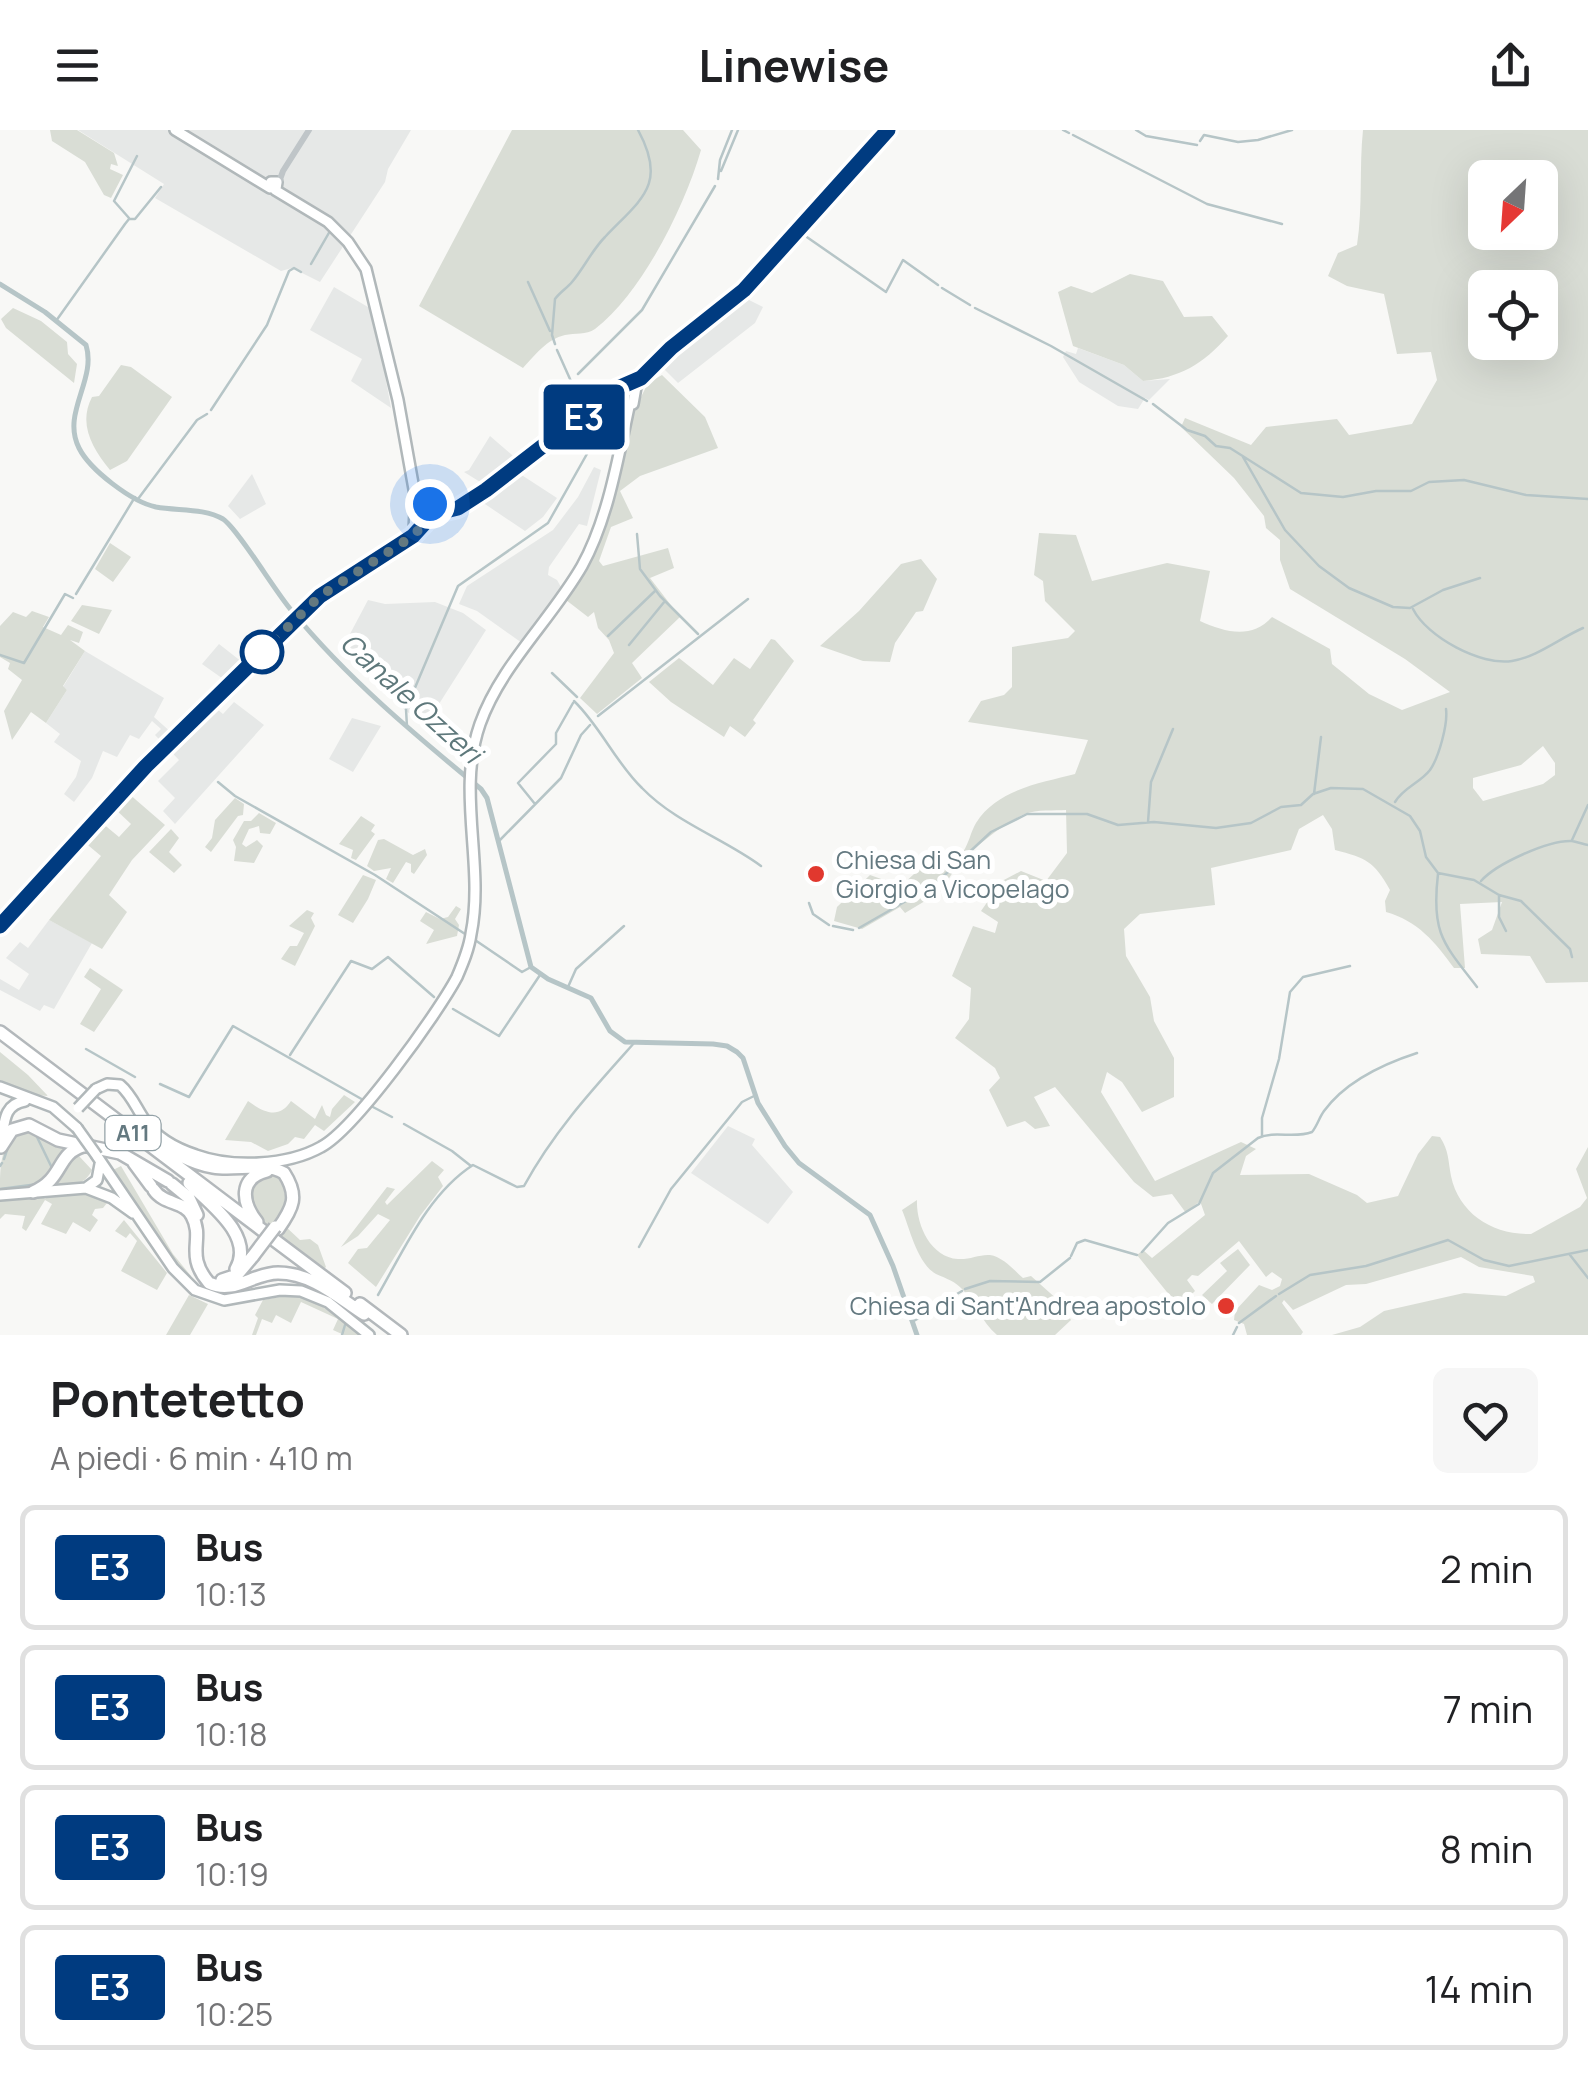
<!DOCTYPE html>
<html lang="it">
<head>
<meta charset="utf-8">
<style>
  body { margin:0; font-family:Manrope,sans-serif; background:#f6f6f6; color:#202124; height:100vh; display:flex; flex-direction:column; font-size:38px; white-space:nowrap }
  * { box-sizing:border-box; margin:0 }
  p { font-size:32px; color:#757577 }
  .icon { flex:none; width:55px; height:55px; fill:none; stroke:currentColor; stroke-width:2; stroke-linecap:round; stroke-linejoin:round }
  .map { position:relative; height:1205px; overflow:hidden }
  .side { display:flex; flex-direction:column; background:#fff; flex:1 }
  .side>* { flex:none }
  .badge { padding:0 20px; border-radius:8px; font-size:35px; line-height:65px }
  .needle { width:65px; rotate:205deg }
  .buttons { position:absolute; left:1468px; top:30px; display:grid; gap:20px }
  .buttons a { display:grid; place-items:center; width:90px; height:90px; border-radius:15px; background:#fff; box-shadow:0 10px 40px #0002; font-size:50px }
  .you { position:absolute; width:50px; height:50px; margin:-25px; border:8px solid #fff; border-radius:50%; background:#1a73e8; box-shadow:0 0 0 15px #1a73e833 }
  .map>.badge { position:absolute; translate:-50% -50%; box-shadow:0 0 0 5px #fff }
  .round { display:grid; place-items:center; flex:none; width:105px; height:105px; border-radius:15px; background:#f6f6f6 }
  .head { display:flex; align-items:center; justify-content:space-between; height:170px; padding:0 50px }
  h1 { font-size:48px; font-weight:700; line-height:75px }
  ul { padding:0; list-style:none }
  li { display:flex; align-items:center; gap:30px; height:125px; margin:0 20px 15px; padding:0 30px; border:5px solid #e0e0e0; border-radius:15px }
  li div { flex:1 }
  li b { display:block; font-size:38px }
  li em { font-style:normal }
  li .badge { min-width:110px; font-weight:700; text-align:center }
  header { display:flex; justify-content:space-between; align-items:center; height:130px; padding:0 50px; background:#fff; font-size:45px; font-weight:700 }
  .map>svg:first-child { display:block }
</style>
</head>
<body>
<header><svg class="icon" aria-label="menu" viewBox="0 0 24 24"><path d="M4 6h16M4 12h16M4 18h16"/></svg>Linewise<svg class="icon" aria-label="share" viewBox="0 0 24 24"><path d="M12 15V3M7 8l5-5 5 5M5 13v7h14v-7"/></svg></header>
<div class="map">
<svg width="1588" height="1205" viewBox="0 0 1588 1205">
  <rect width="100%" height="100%" fill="#f8f8f6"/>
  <path fill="#e6e8e7" d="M78 0H411L388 39 385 52 320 152 292 138 281 141 155 68 164 54Z
    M334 157 373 180 391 278 351 251 362 229 310 200Z
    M743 167 763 177 755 193 678 253 660 235Z
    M1078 218 1124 235 1143 251 1170 249 1149 270 1145 268 1138 279 1118 276 1079 252 1063 227 1066 221 1076 224Z
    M490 306 518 330 485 355 464 342 469 340Z
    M594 337 601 340 587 396 579 394 549 437 548 445 557 450 561 457 522 513 477 481 459 474 467 456 553 400 578 367Z
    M517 342 557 368 543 387 525 401 479 370Z
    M252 344 266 374 240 389 228 376Z
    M368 470 385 474 435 472 463 483 486 500 425 596 390 568 342 519Z
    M219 514 242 532 241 538 226 551 202 534Z
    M85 521 164 568 154 587 173 604 205 569 223 584 234 572 264 595 175 694 163 681 175 668 158 651 179 630 155 605 161 599 152 591 139 609 130 605 117 627 103 621 92 648 74 672 64 664 76 647 81 631 54 612 60 604 46 593 67 560 63 557Z
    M352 588 381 596 353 642 329 629Z
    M49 790 92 813 54 879 44 875 40 881 0 860V849L19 860 29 844 6 828 20 812 28 818Z
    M728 996 755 1009 752 1015 793 1062 768 1094 691 1043Z"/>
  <path fill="#d9ddd5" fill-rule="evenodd" d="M50 0H77L114 23 118 36 111 34 110 39 123 45 111 68 104 65 85 32 52 11Z
    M512 0H683L701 20C685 76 642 163 595 199 586 205 575 203 565 205 547 209 535 225 523 238L419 176Z
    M1363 0H1588V852L1546 853 1530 826 1481 824 1478 809 1492 800 1502 772 1460 774 1465 838H1454C1435 812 1418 791 1386 782L1385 771 1390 760C1374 731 1366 728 1335 720L1332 699 1323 685 1299 699 1291 720 1211 738 1215 775 1140 784 1124 799 1126 826 1150 867 1154 891 1174 928V967L1142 982 1122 952 1107 942 1101 962 1155 1051 1241 1012 1256 1019 1246 1026 1240 1045 1309 1044 1357 1065 1367 1073 1398 1066 1418 1024 1432 1006 1440 1007C1449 1021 1448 1030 1451 1046 1459 1084 1493 1105 1531 1104L1580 1077 1587 1068 1576 1039 1588 1017V1205H1332L1360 1197 1384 1181 1464 1163 1506 1166 1535 1152 1533 1146 1479 1137 1461 1127 1366 1154 1346 1155 1293 1180 1284 1170 1282 1173 1303 1202 1301 1205H1247L1244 1194 1234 1190 1235 1181 1259 1155 1272 1160 1280 1156 1282 1149 1272 1142 1266 1147 1239 1111 1198 1146 1192 1145 1187 1150 1195 1161 1179 1177 1137 1125 1143 1120 1152 1128 1205 1085 1200 1071 1186 1083 1172 1064 1153 1067 1134 1052 1055 957 1034 967 1050 996 1035 999 1025 991 1007 997 989 960 1000 948 995 938 955 908 969 889 971 858 952 846 973 796 995 803 998 792 981 781 1002 751 1021 741 1046 751 1067 723 1066 680C1054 681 1037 679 1025 684 1003 692 948 736 945 759L905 783 900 777 862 799 834 791 837 777 870 745 901 756 927 732 940 731 963 722C969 713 971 701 976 693 997 659 1041 653 1075 644L1088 610 968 592 981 571 1004 565 1012 557V517L1068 508 1075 501 1045 471 1043 451 1034 445 1039 403 1076 405 1092 451 1167 433 1210 441 1200 491C1225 502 1251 510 1272 487L1330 519 1332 534 1369 564 1402 580 1450 562 1405 529 1290 459 1280 430V410L1266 398 1264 386 1234 348 1181 297 1185 288 1251 315 1266 297 1337 289 1349 305 1412 294 1437 250 1431 222 1397 224 1384 164 1347 156 1328 146 1338 123 1357 115C1363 77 1359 38 1363 0ZM1485 48H1540V102H1485ZM1485 158H1540V212H1485ZM1543 616 1555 633V645L1543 654 1483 671 1473 658V648L1521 635Z
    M1130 144 1163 151 1184 187 1212 186 1228 206C1203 234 1180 248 1143 251L1124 235 1073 216 1058 162 1071 156 1092 163Z
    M13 178 41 191 67 212 68 224 77 234 74 253 6 198 1 189Z
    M121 235 131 237 172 267 127 331 110 340C92 318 78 294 92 267L99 266Z
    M662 245 705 287 718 318 640 346 620 361 633 388 611 397 599 431 603 436 668 418 674 438 650 448 680 487 632 533 642 548 597 584 580 568 614 523 609 510 598 498 594 482 588 487 566 470 591 426 610 370 635 279 648 253Z
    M110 413 131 427 113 452 95 439Z
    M921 429 937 449 923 481 916 482 895 513 890 532 863 531 820 516 859 481 901 434Z
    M82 475 112 480 99 504 71 491Z
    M32 481 49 487 43 497 61 505 68 495 83 502 79 513 70 510 85 521 63 556 67 560 46 593 31 582 12 610 4 581 22 550 8 539 10 533 0 527V496L13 482 26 487Z
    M771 509 775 510 794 531 753 590 756 593 745 607 730 596 724 607 671 572 649 552 679 528 713 555 734 528 750 539Z
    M128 663 165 695 132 730 109 765 127 782 102 819 49 790 101 726 83 711 101 692 119 707 131 694 114 678Z
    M235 668 244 674 243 685 238 686 211 722 205 717 212 708 215 690Z
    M259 683 276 693 270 704 260 703 259 696 249 699 242 714 246 717 257 710 263 716 254 733 234 731 236 717 233 710 244 691H251Z
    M361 686 375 695 371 701 375 704 356 730 351 728 353 720 339 714Z
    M171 699 179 708 169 722 182 735 174 743 149 722Z
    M384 709 413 725 425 719 427 725 414 744 411 742V734L406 732 393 753 386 749 391 738 374 741 367 736 378 710Z
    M363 745 376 750 368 769 353 793 338 785Z
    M456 776 461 779 455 789 459 795 457 806 426 814 434 800 420 791 426 782 440 789 448 787Z
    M307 780 314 783 311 788 315 796 295 836 281 829 290 816H297L304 803 289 796Z
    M90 838 123 860 94 902 80 894 101 859 84 847Z
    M0 922 28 945 48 966 26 964 0 952Z
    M344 965 355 972 324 1001 315 995 304 1009 295 1007 288 1014 268 1021 251 1012 225 1010 248 971C263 982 279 990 291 971L315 989 322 975 326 985 330 987 332 979Z
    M24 997 73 1015 36 1058 0 1061C0 1035 0 1012 24 997Z
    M79 1026 92 1040C84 1057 69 1056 53 1058L71 1028Z
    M432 1031 444 1040 438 1047 443 1056 420 1086 376 1157 348 1133 358 1119 367 1118 390 1090 378 1084 358 1106 341 1117 387 1057 395 1059 385 1072 387 1075Z
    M121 1036 173 1124 191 1146 186 1148 113 1040Z
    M269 1042 285 1048 291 1072 270 1101 257 1090 247 1057Z
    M83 1063 107 1073 103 1078 95 1079 92 1085 98 1090 90 1102 73 1092 66 1104 41 1094 52 1074 45 1070 26 1101 22 1098 25 1086 5 1084 0 1089V1068L42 1064 45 1069 49 1064Z
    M917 1070C916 1094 930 1127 958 1129 969 1130 980 1124 990 1125 1003 1127 1014 1140 1023 1148L1031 1146 1059 1171 1071 1190 1055 1205H997C981 1191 977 1175 963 1160 955 1151 947 1149 936 1144 917 1133 910 1099 902 1080Z
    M124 1090 167 1143 157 1160 121 1141 137 1111 130 1103 126 1108 115 1101Z
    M285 1096 300 1110 310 1109 318 1115 326 1137 323 1140 277 1107Z
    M1238 1119 1250 1135 1212 1174 1202 1165 1227 1141 1220 1133Z
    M189 1165 208 1174 190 1205H166Z
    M290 1165 315 1171 360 1205H344L333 1200 338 1189 301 1172 291 1193 276 1185 272 1193 262 1189 256 1205H252L258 1188 255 1185 263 1170Z"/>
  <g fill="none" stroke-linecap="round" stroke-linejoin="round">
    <path stroke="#b6c5c7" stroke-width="2.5" d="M1063 0 1069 3
      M1136 0 1146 6 1197 15
      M1073 5 1207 74 1282 94
      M1200 11 1204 5 1238 12 1258 10 1292 0
      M721 41 738 0
      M718 49 720 30 732 0
      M129 88 114 71 137 26
      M775 132 801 103 886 162 903 130 938 155
      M311 134 330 101
      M528 152 550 201
      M942 158 970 175
      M975 178 1051 216 1147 271
      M56 191 125 94 129 89H135L161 57
      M555 214 552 205 555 169C560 162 567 158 572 152 584 138 592 120 605 107 641 69 668 55 638 0
      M557 220 583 278
      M578 244 642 180 715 56
      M560 262 566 286
      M1153 274 1187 300 1205 306 1216 316 1230 318 1301 363 1343 367 1376 361H1411L1429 352 1464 350 1526 365 1588 369
      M211 280 267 195 289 141 294 138 301 142
      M1243 327 1285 400 1319 436 1349 458 1393 477 1410 478 1443 460 1480 448
      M138 369 197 290 207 284
      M637 404 640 439 660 466 698 504
      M76 464 135 367
      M1413 479C1427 507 1481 536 1512 531 1537 527 1560 508 1583 498
      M608 506 655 461
      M629 515 665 471
      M0 525 24 533 65 464 73 468
      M552 543 577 567
      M574 571C601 597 615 632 642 658 676 693 723 708 761 736
      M598 586 748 469
      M407 597 406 579 458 456 548 393 592 315 593 302 587 285
      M218 652 235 666 375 745 465 804
      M1314 664 1321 607
      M1395 672C1404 657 1420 653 1430 640 1439 627 1448 594 1446 579
      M535 674 518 653 556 614V603L573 573
      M1148 692 1151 652 1173 599
      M1572 710 1588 675
      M499 711 561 648 581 605 590 595
      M1438 744C1431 803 1443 813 1477 857
      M1481 751C1496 734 1548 710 1572 711 1577 712 1583 714 1588 715
      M1499 766V787L1506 801
      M809 773 813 784 829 795
      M833 796 853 800
      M859 798 934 755 991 702 1027 684H1087L1118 695 1154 692 1216 698 1251 693 1281 677 1301 675 1313 664 1331 658 1363 659 1410 686 1420 701 1426 727 1438 743 1474 750 1499 765 1521 771 1570 819 1572 827
      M475 810 522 842 531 837
      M568 857 576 839 624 796
      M453 879 499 906 540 845
      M86 919 135 947
      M290 925 351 831 372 839 388 827 434 867
      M160 954 189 967 233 896 365 971
      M371 976 392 987
      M404 994 452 1021 471 1036
      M36 1005 52 1038
      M1262 1006V988L1279 929 1290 862 1303 847 1350 836
      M4 1029 8 1017
      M55 1033 63 1021
      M0 1036 2 1033
      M0 1059 38 1054
      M639 1117 671 1059 742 972 756 965
      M1142 1122 1168 1093 1199 1074 1213 1043 1258 1008C1275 1000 1294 1009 1312 1002 1317 996 1319 988 1324 981 1346 951 1383 934 1417 923
      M1570 1125 1588 1148
      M1071 1126 1077 1113 1085 1110 1137 1125
      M965 1159 990 1151 1040 1152 1070 1128
      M1279 1164 1310 1145 1366 1136 1448 1110 1484 1130 1509 1136 1588 1120
      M378 1165C404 1120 428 1064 473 1035L517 1057 524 1056C554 1001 593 959 635 912
      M923 1184 962 1161
      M912 1192 919 1188
      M1239 1193 1276 1166
      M342 1205 345 1195
      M1233 1205 1237 1197"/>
    <path stroke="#b6c5c7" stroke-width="5" d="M0 154 45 182 86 215C97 250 61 283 79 318 90 340 132 372 156 377 178 381 204 378 223 389 238 399 276 463 292 481 347 548 414 604 481 659L487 668 531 837 548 849 591 868 610 901 625 912 713 914 727 916 737 922 743 928 758 973 785 1016 799 1033 870 1085 893 1136 917 1205"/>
    <defs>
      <path id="major" d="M175 0 270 58
        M271 52H277L276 59 270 57Z
        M275 60 328 92 348 112 366 139 398 270 417 376
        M602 273 623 277 633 274 636 257 644 245 744 160 887 0
        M414 400 415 380 419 374 426 372 444 379
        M0 796 147 636 320 466 413 406 433 384 457 377 486 360 618 258 641 248
        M0 957 53 977 77 998
        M96 959 107 954 120 955C132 965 137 980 146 992 157 1008 178 1019 196 1025 232 1038 287 1036 321 1017 355 999 438 883 457 847 463 833 469 819 471 804 485 735 456 662 480 594 501 535 551 490 582 436 608 389 618 328 629 277
        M1 1013C5 994 2 975 25 971
        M97 1026 173 1138 195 1160 224 1170 280 1160 301 1161 328 1172 369 1205
        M86 1058 112 1068 133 1083
        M0 1065 86 1058 97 1050 100 1034"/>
      <path id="highway" d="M0 902 266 1103
        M142 1002C164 1016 187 1033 213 1037 236 1041 264 1031 284 1043 299 1066 293 1078 278 1099
        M1 1017 12 1000 29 995 58 1010 120 1023 168 1051
        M134 1033 151 1056
        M189 1053C210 1074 255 1106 236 1139
        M172 1054 189 1068 197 1085
        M154 1060C164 1075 185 1071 192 1086 205 1110 184 1124 209 1153 234 1165 253 1143 278 1143 312 1143 338 1167 364 1184
        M33 1062C64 1049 56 1024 83 1016
        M257 1092C242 1073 238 1048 267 1041
        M273 1109 345 1163
        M222 1150 237 1145 253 1126
        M360 1174 401 1205"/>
    </defs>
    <use href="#major" stroke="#b1b8ba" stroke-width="14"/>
    <use href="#highway" stroke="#b3b8bb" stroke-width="16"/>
    <path stroke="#bfc5c8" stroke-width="6" d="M278 55 283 41 309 0"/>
    <use href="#major" stroke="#fff" stroke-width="9"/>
    <use href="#highway" stroke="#fff" stroke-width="11"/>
    <defs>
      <path id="major-bridge" d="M78 978 96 959
        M77 998 97 1026"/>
      <path id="highway-bridge" d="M253 1126 275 1097"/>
    </defs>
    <use href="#major-bridge" stroke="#b1b8ba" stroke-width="14" stroke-linecap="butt"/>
    <use href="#highway-bridge" stroke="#b3b8bb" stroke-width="16" stroke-linecap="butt"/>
    <use href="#major-bridge" stroke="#fff" stroke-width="9"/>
    <use href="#highway-bridge" stroke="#fff" stroke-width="11"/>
  </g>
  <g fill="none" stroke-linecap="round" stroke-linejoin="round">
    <defs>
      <path id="line" d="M0 796 146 636 320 466 413 406 433 384 458 378 486 360 618 258 641 248 671 218 744 160 888 0"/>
    </defs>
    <use href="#line" stroke="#fff" stroke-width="22"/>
    <use href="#line" stroke="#003b80" stroke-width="15"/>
    <path stroke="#647980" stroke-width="10" stroke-dasharray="0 18" d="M262 522 320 466 413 406 433 384 430 374"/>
  </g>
  <circle fill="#fff" stroke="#003b80" stroke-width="5" cx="262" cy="522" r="20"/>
  <g fill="#e1382e" stroke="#fff" stroke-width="4">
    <circle cx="816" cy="744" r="10"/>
    <circle cx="1226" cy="1176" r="10"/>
  </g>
  <g text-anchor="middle" stroke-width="10" stroke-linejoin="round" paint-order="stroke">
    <rect fill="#fff" stroke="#92a1a6" stroke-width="2.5" x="105.5" y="986" width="55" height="34" rx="8"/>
    <g font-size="22" font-weight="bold" fill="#647980">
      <text x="133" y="1011">A11</text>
    </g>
    <g font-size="25" fill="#647980" stroke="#fff" text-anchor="start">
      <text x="836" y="739">Chiesa di San<tspan x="836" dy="29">Giorgio a Vicopelago</tspan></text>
      <text x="1206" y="1185" text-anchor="end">Chiesa di Sant'Andrea apostolo</text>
    </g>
    <g font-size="28" font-style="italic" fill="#5e787b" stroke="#fff">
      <text transform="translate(411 568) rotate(42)" y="10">Canale Ozzeri</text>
    </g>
  </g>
</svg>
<div class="buttons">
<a><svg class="needle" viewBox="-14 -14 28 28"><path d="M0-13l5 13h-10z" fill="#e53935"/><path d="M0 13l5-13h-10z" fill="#757577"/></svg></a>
<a><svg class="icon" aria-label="locate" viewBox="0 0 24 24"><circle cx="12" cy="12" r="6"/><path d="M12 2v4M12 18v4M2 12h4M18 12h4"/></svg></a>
</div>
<div class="you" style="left:430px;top:374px"></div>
<b class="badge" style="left:584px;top:287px;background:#003b80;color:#fff">E3</b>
</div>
<section class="side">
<div class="head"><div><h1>Pontetetto</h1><p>A piedi · 6 min · 410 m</p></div><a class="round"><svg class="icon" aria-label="heart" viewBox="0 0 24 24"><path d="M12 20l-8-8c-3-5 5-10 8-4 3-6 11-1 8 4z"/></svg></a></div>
<ul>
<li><span class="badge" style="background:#003b80;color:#fff">E3</span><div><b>Bus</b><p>10:13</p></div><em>2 min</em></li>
<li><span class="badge" style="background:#003b80;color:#fff">E3</span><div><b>Bus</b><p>10:18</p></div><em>7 min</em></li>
<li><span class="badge" style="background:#003b80;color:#fff">E3</span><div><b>Bus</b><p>10:19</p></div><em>8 min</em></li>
<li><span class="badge" style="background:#003b80;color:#fff">E3</span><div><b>Bus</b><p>10:25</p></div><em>14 min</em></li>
</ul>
</section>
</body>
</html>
